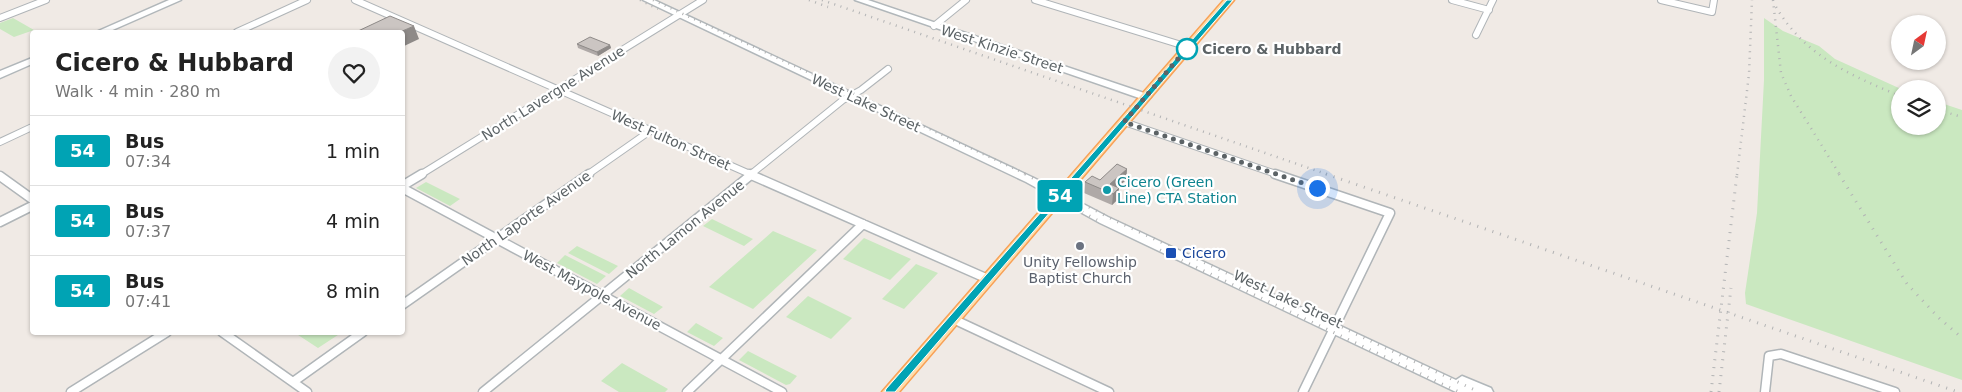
<!DOCTYPE html>
<html lang="en">
<head>
<meta charset="utf-8">
<style>
  body { margin:0; font-family:"DejaVu Sans",sans-serif; background:#f2f2f2; color:#222; height:100vh; display:flex; flex-direction:column; font-size:19px; white-space:nowrap }
  * { box-sizing:border-box; margin:0 }
  p { font-size:16px; color:#767676 }
  .icon { flex:none; width:28px; height:28px; fill:none; stroke:currentColor; stroke-width:2; stroke-linecap:round; stroke-linejoin:round }
  .map { position:relative; flex:1; overflow:hidden }
  .side { position:absolute; left:30px; top:30px; width:375px; height:305px; display:flex; flex-direction:column; background:#fff; border-radius:5px; box-shadow:0 1px 4px #0004 }
  .side>* { flex:none }
  .badge { padding:0 10px; border-radius:4px; font-size:18px; line-height:32px }
  .needle { width:32px; rotate:33deg }
  .fabs { position:absolute; left:1891px; top:15px; display:grid; gap:10px }
  .fabs a { display:grid; place-items:center; width:55px; height:55px; border-radius:50%; background:#fff; box-shadow:0 1px 4px #0004; font-size:25px }
  .you { position:absolute; width:25px; height:25px; margin:-12px; border:4px solid #fff; border-radius:50%; background:#1a73e8; box-shadow:0 0 0 8px #1a73e833 }
  .map>.badge { position:absolute; translate:-50% -50%; box-shadow:0 0 0 2px #fff }
  .round { display:grid; place-items:center; flex:none; width:52px; height:52px; border-radius:26px; background:#f2f2f2 }
  .summary { display:flex; align-items:center; justify-content:space-between; height:85px; padding:0 25px }
  h1 { font-size:24px; font-weight:700; line-height:38px }
  ul { padding:0; list-style:none }
  li { display:flex; align-items:center; gap:15px; height:70px; padding:0 25px; border-top:1px solid #e0e0e0 }
  li div { flex:1 }
  li b { display:block; font-size:19px }
  li em { font-style:normal }
  li .badge { min-width:55px; font-weight:700; text-align:center }
  .map>svg:first-child { display:block }
</style>
</head>
<body>
<div class="map">
<svg width="1962" height="392" viewBox="0 0 1962 392">
  <rect width="100%" height="100%" fill="#f0eae5"/>
  <path fill="#cae8c0" d="M13 18 34 30 14 37 0 29V23Z
    M1764 18 1783 31 1819 46 1835 59 1901 89 1900 126H1938V102L1962 110V380L1746 304 1745 293 1757 213 1764 80Z
    M426 182 460 199 450 206 416 188Z
    M712 219 753 239 744 246 703 226Z
    M773 231 817 250 753 309 709 287Z
    M864 238 911 259 890 280 843 259Z
    M577 246 618 266 609 274 568 253Z
    M565 255 606 276 597 284 557 263Z
    M916 264 938 273 904 309 882 299Z
    M629 288 663 307 654 314 620 296Z
    M808 296 852 318 831 339 786 317Z
    M696 323 723 338 714 346 687 332Z
    M295 333H341L318 348Z
    M748 351 797 376 790 384 786 385 739 360Z
    M622 363 668 389 665 392H619L601 381Z"/>
  <g fill="none" stroke-linecap="round" stroke-linejoin="round">
    <defs>
      <path id="street-far1" d="M355 0 752 175
        M1035 0 1188 47
        M1452 0 1489 10
        M1661 0 1712 12 1714 0
        M0 18 46 0
        M934 26 966 0
        M237 32 307 0
        M1476 35 1493 0
        M1124 122 1279 175
        M0 142 32 127
        M420 175 703 0
        M587 175 650 131
        M750 175 843 100 861 90 888 69"/>
      <path id="street" d="M749 174 988 279
        M1275 174 1390 213 1303 392
        M0 176 32 199
        M402 186 422 174
        M402 188 782 392
        M0 222 32 206
        M402 305 589 174
        M953 319 1109 392
        M222 332 307 392
        M293 382 363 332
        M71 392 167 332
        M483 392 752 174
        M687 392 863 224
        M1765 392 1769 356 1781 354 1895 392"/>
      <path id="secondary" d="M169 0H181L108 32H96Z
        M643 0H654L1034 178 1108 217 1456 380 1462 376 1491 388 1493 392H1456L1100 223 1026 182Z
        M855 0H868L1150 95 1151 97 1146 100 1142 99Z
        M32 58V64L0 78V71Z"/>
      <path id="primary" d="M1224 0H1234L899 392H882Z"/>
    </defs>
    <use href="#street-far1" stroke="#b0b5b8" stroke-width="8"/>
    <use href="#street" stroke="#b0b5b8" stroke-width="11"/>
    <use href="#secondary" stroke="#b1b7ba" stroke-width="3"/>
    <use href="#primary" stroke="#f8a156" stroke-width="3"/>
    <use href="#street-far1" stroke="#fff" stroke-width="6"/>
    <use href="#street" stroke="#fff" stroke-width="8"/>
    <use href="#secondary" fill="#fff" fill-rule="evenodd"/>
    <use href="#primary" fill="#ffdcaa" fill-rule="evenodd"/>
    <path stroke="#b2b3b4" stroke-width="2.5" stroke-dasharray="1 5.5" stroke-linecap="butt" d="M640 0 658 9
      M653 0 1028 175
      M809 0 828 7
      M822 0 1329 175
      M1773 0 1781 73 1791 96 1840 175
      M1776 7C1805 56 1850 75 1900 96
      M1938 110 1962 117
      M1737 175 1749 74 1752 0"/>
    <path stroke="#b2b3b4" stroke-width="3" stroke-dasharray="1 7" stroke-linecap="butt" d="M1025 174 1114 220 1479 392
      M1326 174 1958 392
      M1839 174 1907 284 1939 318 1962 338
      M1047 193 1097 220
      M1160 250 1459 392
      M1711 392 1737 174
      M1719 392 1731 288"/>
  </g>
  <path fill="#afa9a7" d="M577 44 610 45 611 48 598 56 578 48Z
    M1127 169 1126 180 1118 187 1119 188 1118 199 1112 205 1084 193 1085 182 1100 180Z"/>
  <path fill="#8e8a88" d="M414 26 419 39 402 47V32H400Z
    M610 45 611 48 598 56 597 52Z
    M1127 169 1126 180 1111 193 1110 184Z
    M1119 188 1118 199 1112 205 1113 194Z"/>
  <path fill="#cbc5c2" stroke="#8e8a88" d="M390 16 414 26 400 32H356Z
    M590 37 610 45 597 52 577 44Z
    M1117 164 1127 169 1110 184 1119 188 1113 194 1085 182 1092 176 1100 180Z"/>
  <path fill="#00a3b4" stroke="#fff" d="M1227 0H1233L895 392H885L886 389Z"/>
  <g fill="none" stroke-linecap="round" stroke-linejoin="round">
    <path stroke="#5c6366" stroke-width="5" stroke-dasharray="0 9" d="M1187 49 1188 47 1124 122 1317 188"/>
  </g>
  <circle fill="#fff" stroke="#00a3b4" stroke-width="2.5" cx="1187" cy="49" r="10"/>
  <circle fill="#0f9aa8" stroke="#fff" stroke-width="2" cx="1107" cy="190" r="5"/>
  <circle fill="#6b7280" stroke="#fff" stroke-width="2" cx="1080" cy="246" r="5"/>
  <rect fill="#1a4fb4" stroke="#fff" stroke-width="2" x="1165" y="247" width="12" height="12" rx="2.5"/>
  <g text-anchor="middle" stroke-width="4.5" stroke-linejoin="round" paint-order="stroke">
    <g font-size="14" fill="#5c6366" stroke="#fff">
      <text transform="translate(1002 49) rotate(18)" y="5">West Kinzie Street</text>
      <text transform="translate(553 93) rotate(-32)" y="5">North Lavergne Avenue</text>
      <text transform="translate(866 103) rotate(25)" y="5">West Lake Street</text>
      <text transform="translate(671 140) rotate(24)" y="5">West Fulton Street</text>
      <text transform="translate(526 218) rotate(-35)" y="5">North Laporte Avenue</text>
      <text transform="translate(685 229) rotate(-39)" y="5">North Lamon Avenue</text>
      <text transform="translate(592 290) rotate(28)" y="5">West Maypole Avenue</text>
      <text transform="translate(1288 299) rotate(25)" y="5">West Lake Street</text>
    </g>
    <g font-size="14" font-weight="bold" fill="#5c6366" stroke="#fff" text-anchor="start">
      <text x="1202" y="54">Cicero &amp; Hubbard</text>
    </g>
    <g font-size="14" fill="#0d838f" stroke="#fff" text-anchor="start">
      <text x="1117" y="187">Cicero (Green<tspan x="1117" dy="16">Line) CTA Station</tspan></text>
    </g>
    <g font-size="14" fill="#164399" stroke="#fff" text-anchor="start">
      <text x="1182" y="258">Cicero</text>
    </g>
    <g font-size="14" fill="#5b616d" stroke="#fff">
      <text x="1080" y="267">Unity Fellowship<tspan x="1080" dy="16">Baptist Church</tspan></text>
    </g>
  </g>
</svg>
<div class="fabs">
<a><svg class="needle" viewBox="-14 -14 28 28"><path d="M0-13l5 13h-10z" fill="#e53935"/><path d="M0 13l5-13h-10z" fill="#767676"/></svg></a>
<a><svg class="icon" aria-label="layers" viewBox="0 0 24 24"><path d="M12 4l9 5-9 5-9-5zM3 14l9 5 9-5"/></svg></a>
</div>
<div class="you" style="left:1317px;top:188px"></div>
<b class="badge" style="left:1060px;top:196px;background:#00a3b4;color:#fff">54</b>
<section class="side">
<div class="summary"><div><h1>Cicero &amp; Hubbard</h1><p>Walk · 4 min · 280 m</p></div><a class="round"><svg class="icon" aria-label="heart" viewBox="0 0 24 24"><path d="M12 20l-8-8c-3-5 5-10 8-4 3-6 11-1 8 4z"/></svg></a></div>
<ul>
<li><span class="badge" style="background:#00a3b4;color:#fff">54</span><div><b>Bus</b><p>07:34</p></div><em>1 min</em></li>
<li><span class="badge" style="background:#00a3b4;color:#fff">54</span><div><b>Bus</b><p>07:37</p></div><em>4 min</em></li>
<li><span class="badge" style="background:#00a3b4;color:#fff">54</span><div><b>Bus</b><p>07:41</p></div><em>8 min</em></li>
</ul>
</section>
</div>
</body>
</html>
